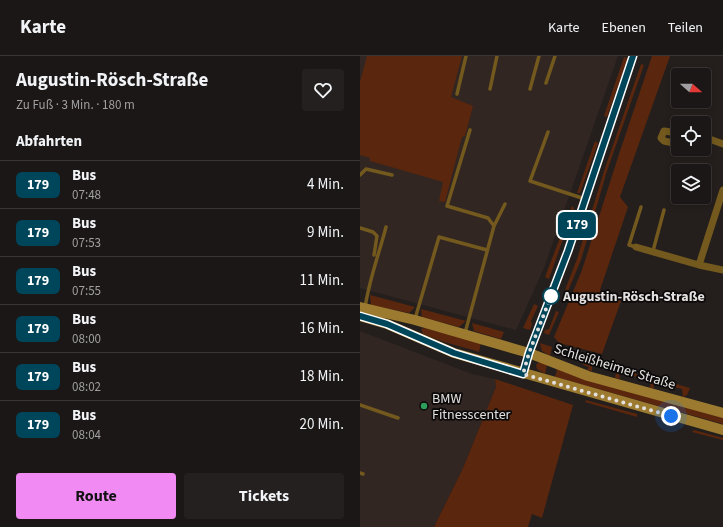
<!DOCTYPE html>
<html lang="de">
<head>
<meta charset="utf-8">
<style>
  body { margin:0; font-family:"Source Sans 3",sans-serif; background:#24201f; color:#f1f3f6; height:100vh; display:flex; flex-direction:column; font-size:15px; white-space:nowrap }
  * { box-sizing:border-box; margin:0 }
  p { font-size:13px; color:#a09fa1 }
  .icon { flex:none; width:22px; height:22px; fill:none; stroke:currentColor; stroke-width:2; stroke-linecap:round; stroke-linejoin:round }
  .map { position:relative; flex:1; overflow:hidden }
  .sheet { display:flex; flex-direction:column; background:#1b1716; width:360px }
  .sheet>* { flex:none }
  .badge { padding:0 8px; border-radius:6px; font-size:14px; line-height:26px }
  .needle { width:26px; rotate:111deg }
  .fabs { position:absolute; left:311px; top:12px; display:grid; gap:8px }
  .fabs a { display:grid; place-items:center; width:40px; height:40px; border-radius:4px; background:#1b1716; box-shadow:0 2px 6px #0003,0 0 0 1px #393635; font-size:20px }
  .you { position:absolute; width:20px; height:20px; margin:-10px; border:3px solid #fff; border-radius:50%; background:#1a73e8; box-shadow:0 0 0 6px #1a73e833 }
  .map>.badge { position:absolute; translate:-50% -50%; box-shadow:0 0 0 2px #fff }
  h2 { padding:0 16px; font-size:15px; line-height:36px }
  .round { display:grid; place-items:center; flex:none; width:42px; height:42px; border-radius:4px; background:#24201f }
  .summary { display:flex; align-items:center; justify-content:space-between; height:68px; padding:0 16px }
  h1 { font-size:19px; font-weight:700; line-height:30px }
  .action { display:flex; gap:8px; margin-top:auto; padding:8px 16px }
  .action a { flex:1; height:46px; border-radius:4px; background:#f28af3; color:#111; font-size:16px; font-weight:700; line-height:46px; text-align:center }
  .action a+a { background:#24201f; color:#f1f3f6 }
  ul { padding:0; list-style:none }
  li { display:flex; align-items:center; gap:12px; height:48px; padding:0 16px; border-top:1px solid #393635 }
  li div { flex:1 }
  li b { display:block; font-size:15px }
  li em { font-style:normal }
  li .badge { min-width:44px; font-weight:700; text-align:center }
  header { display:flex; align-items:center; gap:24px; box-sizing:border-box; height:56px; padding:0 20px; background:#1b1716; border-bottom:1px solid #393635 }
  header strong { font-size:19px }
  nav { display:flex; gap:22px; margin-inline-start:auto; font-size:14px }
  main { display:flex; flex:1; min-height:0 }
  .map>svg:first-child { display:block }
</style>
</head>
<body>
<header>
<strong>Karte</strong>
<nav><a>Karte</a><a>Ebenen</a><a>Teilen</a></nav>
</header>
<main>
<section class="sheet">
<div class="summary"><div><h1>Augustin-Rösch-Straße</h1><p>Zu Fuß · 3 Min. · 180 m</p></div><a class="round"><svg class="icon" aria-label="heart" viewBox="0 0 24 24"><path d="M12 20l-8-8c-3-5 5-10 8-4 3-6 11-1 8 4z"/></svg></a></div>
<h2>Abfahrten</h2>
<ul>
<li><span class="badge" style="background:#00465a;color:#fff">179</span><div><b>Bus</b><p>07:48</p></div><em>4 Min.</em></li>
<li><span class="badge" style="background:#00465a;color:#fff">179</span><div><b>Bus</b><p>07:53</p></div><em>9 Min.</em></li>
<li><span class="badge" style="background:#00465a;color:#fff">179</span><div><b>Bus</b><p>07:55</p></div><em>11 Min.</em></li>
<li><span class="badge" style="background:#00465a;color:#fff">179</span><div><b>Bus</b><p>08:00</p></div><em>16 Min.</em></li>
<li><span class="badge" style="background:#00465a;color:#fff">179</span><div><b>Bus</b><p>08:02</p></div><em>18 Min.</em></li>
<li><span class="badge" style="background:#00465a;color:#fff">179</span><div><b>Bus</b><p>08:04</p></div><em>20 Min.</em></li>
</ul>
<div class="action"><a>Route</a><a>Tickets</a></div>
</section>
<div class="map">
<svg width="363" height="471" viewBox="0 0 363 471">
  <rect width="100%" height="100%" fill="#241f1d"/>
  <path fill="#312622" d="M0 0H258L184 212 156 274 0 232Z
    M0 275 112 318 135 323 136 331 103 412 74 471H0Z"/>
  <path fill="#5a260d" d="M7 0H102L91 41 113 50 105 80 102 81 85 146 79 145 83 126 10 105V102L0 99V26Z
    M292 0H310L260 141 268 151 240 234 261 245 242 298 199 287 194 281 222 214 259 98Z
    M264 1 269 3 268 8 265 10 247 61 244 60Z
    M281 8 284 9 247 115 221 204 208 235 205 234 217 203 244 115Z
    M235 85 238 87 220 137H217Z
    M212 150 214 152 189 223 185 221Z
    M10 239 55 251 49 257 11 249Z
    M174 248 178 250 171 265 172 268 170 274 163 272Z
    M61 253 106 265 99 271 62 261Z
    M196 255 199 256 189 279 184 277 185 274 189 273Z
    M112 267 144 276 141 283 114 275Z
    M65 272 121 287 119 296C100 290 81 286 63 278L61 273Z
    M180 287 192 291 190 300 182 295Z
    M225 303 250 309 249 313 232 308V315L227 314 229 311 223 309Z
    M179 306 187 309 185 318 177 313 176 309Z
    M257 312 277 317 276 321 259 316 260 323 255 322Z
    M197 313 363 361V368L195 321Z
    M291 321 304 325 303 328 293 325 294 332H290Z
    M135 323 213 349 182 462 172 458 168 471H74L103 412 136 331Z
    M309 326 330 332 327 339 323 341 322 333 308 329Z
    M226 344 277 358V361L225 346Z
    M334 374 363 382V384L332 376Z"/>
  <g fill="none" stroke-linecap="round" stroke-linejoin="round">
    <path stroke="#73591d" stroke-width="3.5" d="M186 27 195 0
      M130 33 137 0
      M170 33 179 0
      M97 38 106 0
      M110 74 87 150 128 162 134 170
      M188 76 170 125 225 143
      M0 119 6 113 32 119
      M0 172 13 176 17 180 14 199
      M276 191 269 189 281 151
      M293 195 304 154
      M5 252C9 224 19 198 26 171
      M55 263 79 181 127 194
      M105 277 134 170 145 148
      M0 349 38 362
      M0 417 3 418"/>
    <path stroke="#73591d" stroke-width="7" d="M318 77 304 75 301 82 304 85 318 88
      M344 81 363 88
      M276 191 339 209 363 214
      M339 209 363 134
      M163 318 169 297 208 195 273 0"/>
    <path stroke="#9c7b30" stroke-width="10" d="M0 251 55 264 169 297 228 320 363 357
      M0 260 27 268 94 297 363 374"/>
  </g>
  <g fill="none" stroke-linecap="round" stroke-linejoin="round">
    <defs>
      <path id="line" d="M0 260 27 268 94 297 163 318 169 297 208 195 273 0"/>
    </defs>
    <use href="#line" stroke="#fff" stroke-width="9"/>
    <use href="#line" stroke="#00465a" stroke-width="6"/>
    <path stroke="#e3e0df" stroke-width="4" stroke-dasharray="0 7.2" d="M191 240 169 297 163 318 311 360"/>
  </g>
  <circle fill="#fff" stroke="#00465a" stroke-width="2" cx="191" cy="240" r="8"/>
  <circle fill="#2e9e5b" stroke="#0b0909" stroke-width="1.5" cx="64" cy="350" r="4"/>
  <g text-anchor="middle" stroke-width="3.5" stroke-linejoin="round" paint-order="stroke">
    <g font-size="14" font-weight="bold" fill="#e3e0df" stroke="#0b0909" text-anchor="start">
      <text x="203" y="245">Augustin-Rösch-Straße</text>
    </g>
    <g font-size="14" fill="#e3e0df" stroke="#0b0909">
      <text transform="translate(255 310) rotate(17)" y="5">Schleißheimer Straße</text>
    </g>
    <g font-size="14" fill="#e3e0df" stroke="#0b0909" text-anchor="start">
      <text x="72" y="347">BMW<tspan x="72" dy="16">Fitnesscenter</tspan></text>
    </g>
  </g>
</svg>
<div class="fabs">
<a><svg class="needle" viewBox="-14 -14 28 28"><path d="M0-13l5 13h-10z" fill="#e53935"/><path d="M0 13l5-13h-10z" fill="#a09fa1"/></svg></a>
<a><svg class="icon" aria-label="locate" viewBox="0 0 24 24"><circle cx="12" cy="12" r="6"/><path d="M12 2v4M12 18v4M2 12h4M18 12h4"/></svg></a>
<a><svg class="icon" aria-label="layers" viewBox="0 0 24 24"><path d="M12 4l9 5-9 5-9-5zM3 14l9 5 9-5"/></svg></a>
</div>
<div class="you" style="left:311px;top:360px"></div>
<b class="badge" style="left:217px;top:169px;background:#00465a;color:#fff">179</b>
</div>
</main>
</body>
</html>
